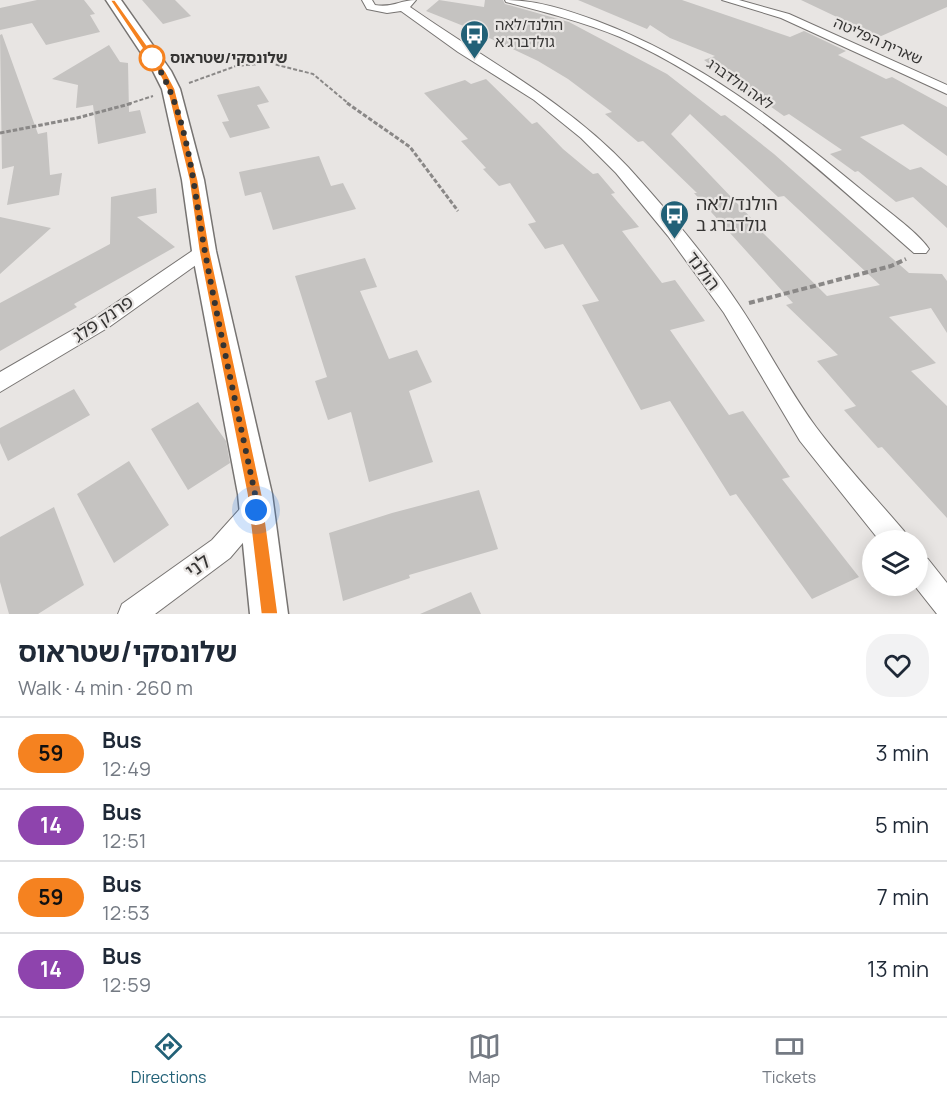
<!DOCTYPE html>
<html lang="en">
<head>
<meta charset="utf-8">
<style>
  body { margin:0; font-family:Manrope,"Noto Sans Hebrew",sans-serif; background:#f2f2f3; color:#1f2937; height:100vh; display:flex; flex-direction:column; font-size:22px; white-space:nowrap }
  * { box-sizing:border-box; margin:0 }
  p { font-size:20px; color:#747a83 }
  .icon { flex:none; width:33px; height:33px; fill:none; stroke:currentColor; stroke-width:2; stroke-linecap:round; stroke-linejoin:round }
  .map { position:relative; height:614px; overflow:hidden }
  .drawer { display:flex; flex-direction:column; background:#fff; flex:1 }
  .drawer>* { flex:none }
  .badge { padding:0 12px; border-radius:20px; font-size:21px; line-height:39px }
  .buttons { position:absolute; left:862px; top:530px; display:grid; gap:12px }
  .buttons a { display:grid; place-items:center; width:66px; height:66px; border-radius:50%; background:#fff; box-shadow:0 3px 15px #0003; font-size:30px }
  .you { position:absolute; width:30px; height:30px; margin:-15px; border:4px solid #fff; border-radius:50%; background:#1a73e8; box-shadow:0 0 0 9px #1a73e833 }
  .map>.badge { position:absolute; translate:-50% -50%; box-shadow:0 0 0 3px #fff }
  .round { display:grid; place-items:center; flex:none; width:63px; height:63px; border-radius:24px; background:#f2f2f3 }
  .summary { display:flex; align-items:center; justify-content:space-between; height:102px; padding:0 18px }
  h1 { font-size:28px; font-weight:700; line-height:45px }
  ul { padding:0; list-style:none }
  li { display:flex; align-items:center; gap:18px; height:72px; padding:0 18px; border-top:2px solid #e0e1e3 }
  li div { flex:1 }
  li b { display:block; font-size:22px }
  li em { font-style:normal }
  li .badge { min-width:66px; font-weight:700; text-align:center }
  .dock { display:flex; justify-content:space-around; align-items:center; height:84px; border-top:2px solid #e0e1e3; background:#fff; font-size:16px; color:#747a83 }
  .dock a { display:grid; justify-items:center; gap:3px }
  .dock .current { color:#226177 }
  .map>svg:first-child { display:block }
</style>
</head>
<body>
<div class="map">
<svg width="947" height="614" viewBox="0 0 947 614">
  <rect width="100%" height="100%" fill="#e8e5e3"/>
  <path fill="#c5c3c1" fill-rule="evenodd" d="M37 0H84L95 14 90 15 100 32 46 45 32 23 0 30V8Z
    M142 0H175L191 16 163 24Z
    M439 0 484 7 485 0H503L505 4 569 22 667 74 721 116 725 115 774 154 909 273 942 274 947 281V333L931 308 889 317 936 363 911 371 947 406V518L882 447 878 448 844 410 856 406 817 361 838 355 786 305 793 303 694 193H697L643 141 638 142 605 114 612 112 568 79 538 61 466 27 426 11ZM690 114 778 197 784 196 880 285 827 296 753 223 755 222 671 134Z
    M578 0H682L790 37 804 31 846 51 838 55 886 79 892 77 947 107V156L903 124 860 137 910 170 921 167 947 186V228L913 197 896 202 858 171 855 172 830 154 842 150 789 114 784 116 704 60 715 56 670 38 650 25 647 29Z
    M801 0H947V7L879 37Z
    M2 34 38 134 47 132 50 175 62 173 59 195 7 205 14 166 2 169 0 35Z
    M109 45 120 62 128 63 129 112 140 110 146 133 98 144 93 105 76 108 78 85 52 79Z
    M486 79 532 124 537 122 563 149 593 174 598 173 615 193 611 194 639 227 622 231 662 283 675 280 705 321 670 330 729 415 743 411 790 477 782 479 859 577 812 599 736 494 730 496 670 401 641 410 582 305 599 301 563 244 545 249 528 224 536 222 510 183 499 186 483 169 486 168 461 141 468 139 424 93 465 80 471 84Z
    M259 86 269 102 257 105 270 128 230 138 222 122 229 121 217 95Z
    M319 156 331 186 343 183 356 209 273 230 261 192 245 196 239 172Z
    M156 188 157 213 137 217 175 247 74 304 77 307 0 351V303L110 244 111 197Z
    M0 217 51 228 0 274Z
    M365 258 377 287 360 291 389 359 417 350 432 382 409 391 433 462 369 482 351 412 328 420 315 381 327 377 295 276Z
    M74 389 90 415 8 461 0 443V428Z
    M198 402 226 441 230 463 188 490 151 429Z
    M129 461 169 525 114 563 77 494Z
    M479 490 498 549 409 575 410 578 343 601 329 533 392 513Z
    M54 507 84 585 38 614H9L0 582V537Z
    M471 592 481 614H420Z"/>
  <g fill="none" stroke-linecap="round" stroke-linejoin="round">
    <defs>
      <path id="street" d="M362 0H372L375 5C393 8 400 0 416 0L410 7C484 59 566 101 628 167 667 210 707 257 739 305 766 345 788 389 816 427 843 463 875 497 904 531L908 540H879L800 441 724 313 668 236 616 173 581 138 534 100 458 52 401 11 387 13 367 9Z
        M505 0C537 0 567 10 597 21 698 59 782 124 864 192 881 206 918 232 929 249L926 253H914C824 174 731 85 620 37 583 22 545 12 506 2Z
        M722 0H739L789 14 947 85V94L781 18Z
        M204 245 210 247 213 251 210 255 109 327 0 392V372L95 317 198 247Z
        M256 497 265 501 269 509 265 517 230 558 155 614H118L122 604 212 540 247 501Z
        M918 556 928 559 947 583V614H937L914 585H918Z"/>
      <path id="secondary" d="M106 0H121L171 71 180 89 204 180 216 251 272 494 288 614H250L238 494 192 251 182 180 162 89 153 71Z"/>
    </defs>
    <use href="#street" stroke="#777472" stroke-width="2"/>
    <use href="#secondary" stroke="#777472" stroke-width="3"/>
    <path stroke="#8a8887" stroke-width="2" stroke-dasharray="4 2" stroke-linecap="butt" d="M189 83 236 66 270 63 313 74 349 104
      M128 104 153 96"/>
    <path stroke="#8a8887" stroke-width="3" stroke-dasharray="4.5 2" stroke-linecap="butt" d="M347 103 410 147 458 211
      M0 133 77 118 133 103"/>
    <path stroke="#8a8887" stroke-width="4" stroke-dasharray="6 3" stroke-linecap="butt" d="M749 303 891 266 906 259"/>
    <use href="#street" fill="#fff" fill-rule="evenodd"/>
    <use href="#secondary" fill="#fff" fill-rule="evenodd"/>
  </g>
  <path fill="#f58220" stroke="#fff" stroke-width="1.5" d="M110 0H115L166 72 175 89 198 180 210 251 262 494 278 614H261L247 494 199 251 189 180 167 89 158 72Z"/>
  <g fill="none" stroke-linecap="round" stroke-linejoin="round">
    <path stroke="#353433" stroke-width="6" stroke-dasharray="0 10.8" d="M152 58 151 56C189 110 193 188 205 252 220 333 238 413 255 494L256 510"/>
  </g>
  <defs>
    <symbol id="bus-pin" viewBox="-11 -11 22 30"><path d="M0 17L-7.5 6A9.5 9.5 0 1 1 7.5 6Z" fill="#226177" stroke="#e8e5e3"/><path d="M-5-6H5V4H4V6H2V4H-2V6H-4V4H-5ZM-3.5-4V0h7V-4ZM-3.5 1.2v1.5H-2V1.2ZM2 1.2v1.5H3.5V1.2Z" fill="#fff"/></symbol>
  </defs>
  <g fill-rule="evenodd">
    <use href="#bus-pin" x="458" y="18" width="33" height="45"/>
    <use href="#bus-pin" x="658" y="198" width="33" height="45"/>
  </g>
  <circle fill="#fff" stroke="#f58220" stroke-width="3" cx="152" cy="58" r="12"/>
  <g text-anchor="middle" stroke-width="4.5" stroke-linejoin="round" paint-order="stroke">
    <g font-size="15" fill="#353433" stroke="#e8e5e3" text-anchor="start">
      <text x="495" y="30">הולנד/לאה<tspan x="495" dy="17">גולדברג א</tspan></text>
    </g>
    <g font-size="15" fill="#353433" stroke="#e8e5e3">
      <text transform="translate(878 41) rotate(24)" y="5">שארית הפליטה</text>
      <text transform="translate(740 84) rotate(35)" y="5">לאה גולדברג</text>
    </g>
    <g font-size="15" font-weight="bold" fill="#353433" stroke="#e8e5e3" text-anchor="start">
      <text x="170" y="63">שלונסקי/שטראוס</text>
    </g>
    <g font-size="18" fill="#353433" stroke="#e8e5e3" text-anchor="start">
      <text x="696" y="210">הולנד/לאה<tspan x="696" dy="21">גולדברג ב</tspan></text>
    </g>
    <g font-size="18" fill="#353433" stroke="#e8e5e3">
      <text transform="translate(703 271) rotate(53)" y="6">הולנד</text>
      <text transform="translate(103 319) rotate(-34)" y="6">פרנק פלג</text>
    </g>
    <g font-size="21" fill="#353433" stroke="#e8e5e3">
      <text transform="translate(198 566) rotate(-36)" y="7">לני</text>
    </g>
  </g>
</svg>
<div class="buttons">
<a><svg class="icon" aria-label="layers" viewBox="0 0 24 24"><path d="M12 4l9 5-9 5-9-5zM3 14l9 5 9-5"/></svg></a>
</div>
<div class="you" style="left:256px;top:510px"></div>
</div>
<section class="drawer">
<div class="summary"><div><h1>שלונסקי/שטראוס</h1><p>Walk · 4 min · 260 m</p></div><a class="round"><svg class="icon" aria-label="heart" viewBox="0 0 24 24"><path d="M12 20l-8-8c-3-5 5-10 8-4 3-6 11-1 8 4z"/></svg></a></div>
<ul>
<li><span class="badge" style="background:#f58220;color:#111">59</span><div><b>Bus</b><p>12:49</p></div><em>3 min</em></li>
<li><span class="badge" style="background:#8e44ad;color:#fff">14</span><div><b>Bus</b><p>12:51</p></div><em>5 min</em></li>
<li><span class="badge" style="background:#f58220;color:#111">59</span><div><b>Bus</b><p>12:53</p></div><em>7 min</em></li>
<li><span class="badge" style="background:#8e44ad;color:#fff">14</span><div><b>Bus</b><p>12:59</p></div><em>13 min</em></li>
</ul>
</section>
<nav class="dock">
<a class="current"><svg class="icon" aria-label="directions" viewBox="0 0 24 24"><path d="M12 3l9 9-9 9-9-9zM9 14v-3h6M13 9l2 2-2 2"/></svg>Directions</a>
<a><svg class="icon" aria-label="map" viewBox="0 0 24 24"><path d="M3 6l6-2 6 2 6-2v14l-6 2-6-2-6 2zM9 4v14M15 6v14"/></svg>Map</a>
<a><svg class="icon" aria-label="tickets" viewBox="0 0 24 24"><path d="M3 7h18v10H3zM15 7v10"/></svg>Tickets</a>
</nav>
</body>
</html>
